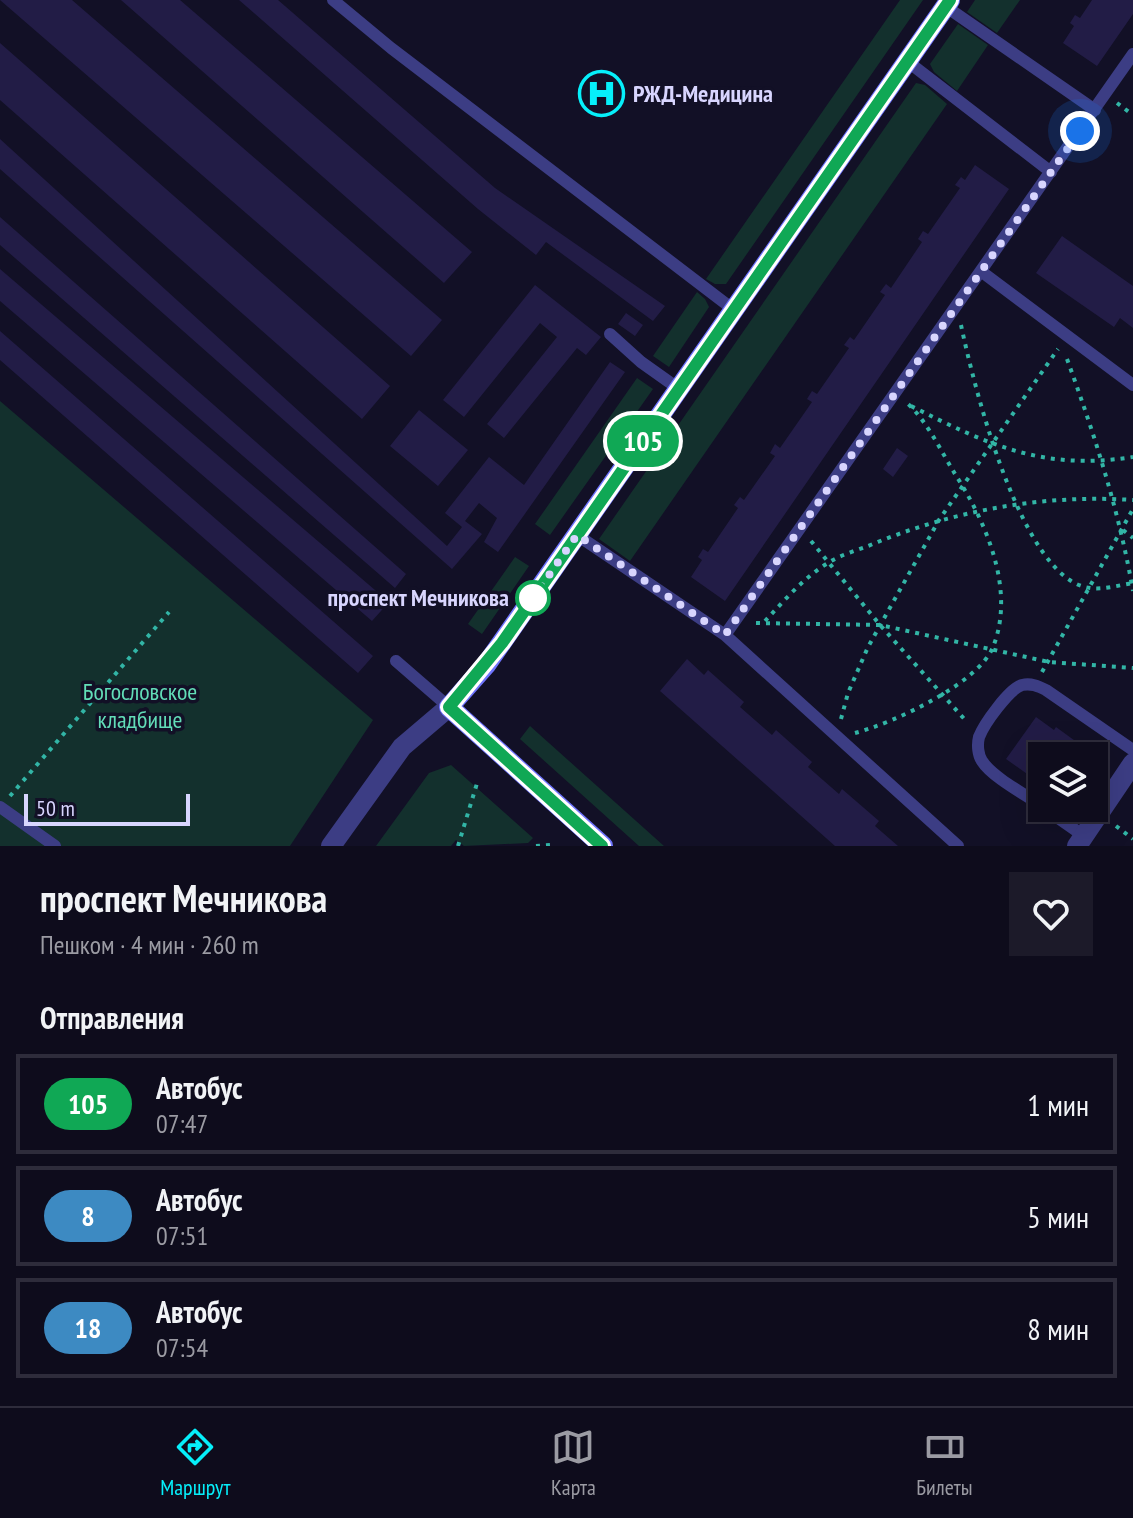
<!DOCTYPE html>
<html lang="ru">
<head>
<meta charset="utf-8">
<style>
  body { margin:0; font-family:"PT Sans Narrow",sans-serif; background:#1c1a29; color:#f1f3f6; height:100vh; display:flex; flex-direction:column; font-size:30px; white-space:nowrap }
  * { box-sizing:border-box; margin:0 }
  p { font-size:26px; color:#9b9ba3 }
  .icon { flex:none; width:44px; height:44px; fill:none; stroke:currentColor; stroke-width:2; stroke-linecap:round; stroke-linejoin:round }
  .map { position:relative; height:846px; overflow:hidden }
  .panel { display:flex; flex-direction:column; background:#0e0c1c; flex:1 }
  .panel>* { flex:none }
  .badge { padding:0 16px; border-radius:26px; font-size:28px; line-height:52px }
  .controls { position:absolute; left:1028px; top:742px; display:grid; gap:16px }
  .controls a { display:grid; place-items:center; width:80px; height:80px; border-radius:0px; background:#0e0c1c; box-shadow:0 8px 32px #0002,0 0 0 2px #2e2c3b; font-size:40px }
  .scale { position:absolute; left:24px; bottom:20px; width:166px; box-sizing:border-box; padding-left:8px; border:4px solid #d8d5fe; border-top:0; font-size:22px; line-height:28px; white-space:nowrap; color:#d8d5fe; -webkit-text-stroke:6px #121026; paint-order:stroke }
  .you { position:absolute; width:40px; height:40px; margin:-20px; border:6px solid #fff; border-radius:50%; background:#1a73e8; box-shadow:0 0 0 12px #1a73e833 }
  .map>.badge { position:absolute; translate:-50% -50%; box-shadow:0 0 0 4px #fff }
  h2 { padding:0 40px; font-size:30px; line-height:72px }
  .round { display:grid; place-items:center; flex:none; width:84px; height:84px; border-radius:0px; background:#1c1a29 }
  .overview { display:flex; align-items:center; justify-content:space-between; height:136px; padding:0 40px }
  h1 { font-size:38px; font-weight:700; line-height:60px }
  ul { padding:0; list-style:none }
  li { display:flex; align-items:center; gap:24px; height:100px; margin:0 16px 12px; padding:0 24px; border:4px solid #2e2c3b; border-radius:0px }
  li div { flex:1 }
  li b { display:block; font-size:30px }
  li em { font-style:normal }
  li .badge { min-width:88px; font-weight:700; text-align:center }
  .menu { display:flex; justify-content:space-around; align-items:center; height:112px; border-top:2px solid #2e2c3b; background:#0e0c1c; font-size:22px; color:#9b9ba3 }
  .menu a { display:grid; justify-items:center; gap:4px }
  .menu .on { color:#06effa }
  .map>svg:first-child { display:block }
</style>
</head>
<body>
<div class="map">
<svg width="1133" height="846" viewBox="0 0 1133 846">
  <rect width="100%" height="100%" fill="#121026"/>
  <path fill="#13302d" d="M900 0H923L726 284H715L706 279Z
    M975 0H1020L997 33 967 12Z
    M958 24 988 45 957 91 934 72 930 64Z
    M916 83 925 85 947 104 630 561 599 539Z
    M697 292 705 299 709 307 669 367 653 356Z
    M637 378 653 389 550 535 535 524Z
    M0 401 373 720 290 846H0Z
    M515 557 529 566 482 634 468 624Z
    M530 726 664 846H639L520 739Z
    M451 765 533 838 528 843 464 846 456 840 451 846H376L429 773Z"/>
  <path fill="#221c46" d="M0 0H72L442 320 411 356Z
    M121 0H180L472 252 444 283Z
    M239 0H278L495 188 665 306 653 321 546 242 536 255 478 209Z
    M1092 0H1133V14L1097 66 1063 43 1074 26 1070 23 1075 15 1080 18Z
    M0 43 390 386 362 419 0 100Z
    M0 139 447 546 462 527 445 513 489 457 524 485 610 362 625 372 498 552 484 542 497 518 479 503 465 521 482 534 452 569 0 169Z
    M975 165 1009 189 725 601 691 577 702 560 698 557 703 549 708 552 738 508 734 505 740 497 744 500 775 456 770 453 775 444 780 448 812 402 807 399 812 391 817 394 849 348 844 345 850 337 854 340 885 295 880 292 886 284 891 288 922 242 918 239 923 231 928 234 960 188 955 185 961 177 965 180Z
    M0 217 406 574 395 588 0 245Z
    M1062 236 1133 286V328L1120 318 1114 327 1036 273Z
    M0 269 389 602 372 621 0 301Z
    M535 285 601 337 586 355 577 348 504 438 487 424 557 337 540 323 464 417 443 400Z
    M626 313 643 325 635 336 618 324Z
    M0 331 373 656 358 673 0 360Z
    M419 410 468 450 438 486 390 446Z
    M897 448 908 456 893 477 883 469Z
    M687 659 704 675 708 670 744 702 740 707 772 735 776 730 812 762 808 767 839 794 842 789 879 821 875 826 898 846H835L660 691Z
    M1036 717 1054 730 1056 727 1100 759 1094 767V756H1042V773L1037 781 1006 759Z"/>
  <g fill="none" stroke-linecap="round" stroke-linejoin="round">
    <path stroke="#32b5a6" stroke-width="4" stroke-dasharray="4 6" stroke-linecap="butt" d="M1117 103 1133 115
      M961 325C973 382 1021 580 1090 588 1103 590 1120 585 1133 583
      M1067 359C1095 436 1119 511 1133 591
      M911 406C989 445 1043 471 1133 457
      M1123 530 1133 538
      M811 541 880 625 967 722
      M765 621C784 601 803 578 828 563 840 555 855 551 868 546 951 511 1042 494 1133 500
      M756 623 880 625 1049 662 1133 668
      M1042 672 1133 509
      M841 719 848 693 868 647 939 520 1058 349
      M855 733C893 723 978 684 993 647 1016 590 986 522 955 474 941 451 927 421 907 403
      M10 796 169 612
      M1116 826 1133 839
      M458 846 478 780
      M536 846 551 845"/>
    <path stroke="#3c3d84" stroke-width="12" d="M333 0 391 48 734 310
      M945 6 1095 110
      M907 61 1051 172
      M982 272 1133 385
      M610 334 641 362 679 389
      M577 535 725 635 1133 54
      M725 635 958 846
      M396 661 449 707
      M1042 806C1026 795 992 777 982 761 978 755 977 745 979 737 984 724 1009 689 1022 685 1031 683 1038 686 1046 690L1133 750
      M0 807 55 846
      M1044 808 1084 836"/>
    <path stroke="#3c3d84" stroke-width="20" d="M331 846 402 747 449 707
      M1077 846 1133 763"/>
    <path stroke="#6e73fc" stroke-width="20" d="M603 846 449 707 486 665 950 0"/>
  </g>
  <g fill="none" stroke-linecap="round" stroke-linejoin="round">
    <defs>
      <path id="line" d="M602 846 449 707 502 643 950 0"/>
    </defs>
    <use href="#line" stroke="#fff" stroke-width="18"/>
    <use href="#line" stroke="#10a855" stroke-width="12"/>
    <path stroke="#d8d5fe" stroke-width="8" stroke-dasharray="0 14.4" d="M533 598 577 535 725 635 1080 131"/>
  </g>
  <defs>
    <symbol id="hospital-ring" viewBox="-11 -11 22 22"><circle r="9.5" fill="#121026" stroke="#06effa" stroke-width="1.5"/><path d="M-5-5h3v3.5h4V-5h3V5h-3V1.5h-4V5h-3Z" fill="#06effa"/></symbol>
  </defs>
  <g fill-rule="evenodd">
    <use href="#hospital-ring" x="576" y="68" width="51" height="51"/>
  </g>
  <circle fill="#fff" stroke="#10a855" stroke-width="4" cx="533" cy="598" r="16"/>
  <g text-anchor="middle" stroke-width="7" stroke-linejoin="round" paint-order="stroke">
    <g font-size="24" font-weight="bold" fill="#d8d5fe" stroke="#121026" text-anchor="start">
      <text x="633" y="102">РЖД-Медицина</text>
    </g>
    <g font-size="24" font-weight="bold" fill="#d8d5fe" stroke="#121026" text-anchor="end">
      <text x="509" y="606">проспект Мечникова</text>
    </g>
    <g font-size="24" fill="#62ddb8" stroke="#121026">
      <text x="140" y="700">Богословское<tspan x="140" dy="28">кладбище</tspan></text>
    </g>
  </g>
</svg>
<div class="controls">
<a><svg class="icon" aria-label="layers" viewBox="0 0 24 24"><path d="M12 4l9 5-9 5-9-5zM3 14l9 5 9-5"/></svg></a>
</div>
<div class="scale">50 m</div>
<div class="you" style="left:1080px;top:131px"></div>
<b class="badge" style="left:643px;top:441px;background:#10a855;color:#fff">105</b>
</div>
<section class="panel">
<div class="overview"><div><h1>проспект Мечникова</h1><p>Пешком · 4 мин · 260 m</p></div><a class="round"><svg class="icon" aria-label="heart" viewBox="0 0 24 24"><path d="M12 20l-8-8c-3-5 5-10 8-4 3-6 11-1 8 4z"/></svg></a></div>
<h2>Отправления</h2>
<ul>
<li><span class="badge" style="background:#10a855;color:#fff">105</span><div><b>Автобус</b><p>07:47</p></div><em>1 мин</em></li>
<li><span class="badge" style="background:#3d8ac2;color:#fff">8</span><div><b>Автобус</b><p>07:51</p></div><em>5 мин</em></li>
<li><span class="badge" style="background:#3d8ac2;color:#fff">18</span><div><b>Автобус</b><p>07:54</p></div><em>8 мин</em></li>
</ul>
</section>
<nav class="menu">
<a class="on"><svg class="icon" aria-label="directions" viewBox="0 0 24 24"><path d="M12 3l9 9-9 9-9-9zM9 14v-3h6M13 9l2 2-2 2"/></svg>Маршрут</a>
<a><svg class="icon" aria-label="map" viewBox="0 0 24 24"><path d="M3 6l6-2 6 2 6-2v14l-6 2-6-2-6 2zM9 4v14M15 6v14"/></svg>Карта</a>
<a><svg class="icon" aria-label="tickets" viewBox="0 0 24 24"><path d="M3 7h18v10H3zM15 7v10"/></svg>Билеты</a>
</nav>
</body>
</html>
